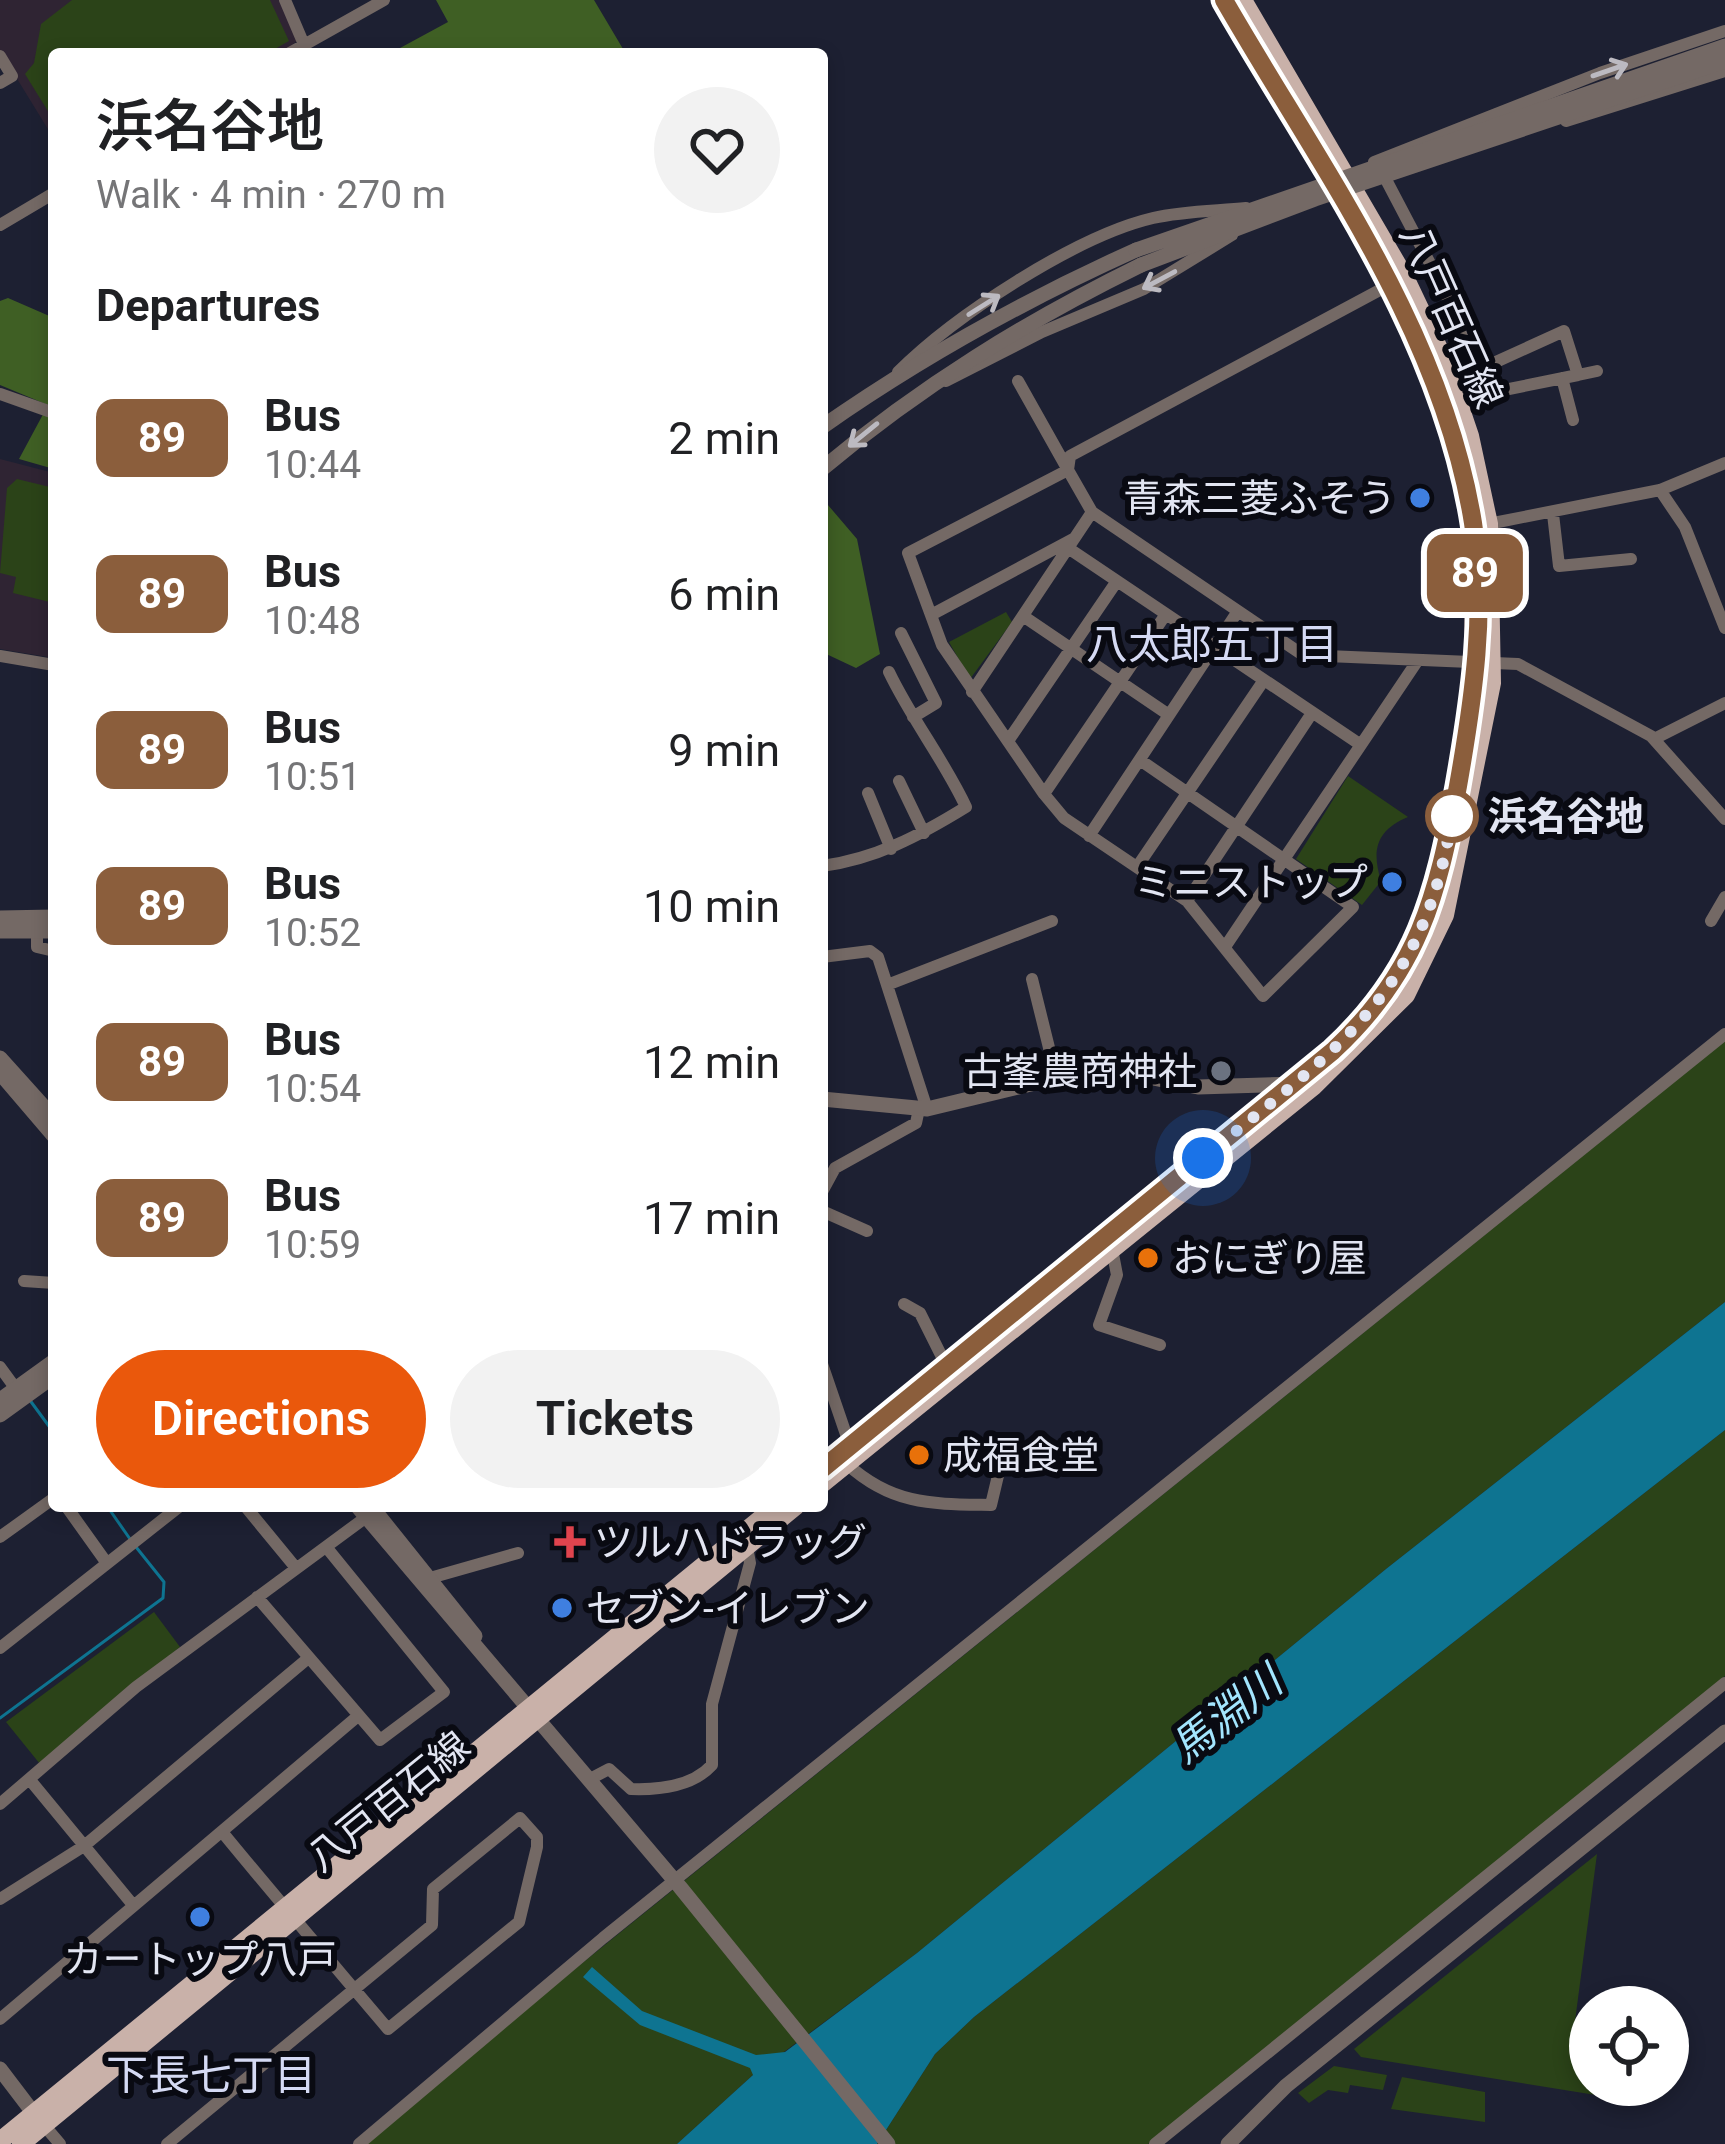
<!DOCTYPE html>
<html lang="en">
<head>
<meta charset="utf-8">
<style>
  body { margin:0; font-family:Roboto,"Noto Sans JP",sans-serif; background:#f2f2f2; color:#202124; height:100vh; display:flex; flex-direction:column; font-size:45px; white-space:nowrap }
  * { box-sizing:border-box; margin:0 }
  p { font-size:39px; color:#757577 }
  .icon { flex:none; width:66px; height:66px; fill:none; stroke:currentColor; stroke-width:2; stroke-linecap:round; stroke-linejoin:round }
  .map { position:relative; flex:1; overflow:hidden }
  .side { position:absolute; left:48px; top:48px; width:780px; height:1464px; display:flex; flex-direction:column; background:#fff; border-radius:12px; box-shadow:0 6px 18px #0003 }
  .side>* { flex:none }
  .badge { padding:0 24px; border-radius:18px; font-size:42px; line-height:78px }
  .tools { position:absolute; left:1569px; top:1986px; display:grid; gap:24px }
  .tools a { display:grid; place-items:center; width:120px; height:120px; border-radius:50%; background:#fff; box-shadow:0 6px 18px #0003; font-size:60px }
  .you { position:absolute; width:60px; height:60px; margin:-30px; border:9px solid #fff; border-radius:50%; background:#1a73e8; box-shadow:0 0 0 18px #1a73e833 }
  .map>.badge { position:absolute; translate:-50% -50%; box-shadow:0 0 0 6px #fff }
  h2 { padding:0 48px; font-size:45px; line-height:108px }
  .round { display:grid; place-items:center; flex:none; width:126px; height:126px; border-radius:63px; background:#f2f2f2 }
  .summary { display:flex; align-items:center; justify-content:space-between; height:204px; padding:0 48px }
  h1 { font-size:57px; font-weight:600; line-height:90px }
  .cta { display:flex; gap:24px; margin-top:auto; padding:24px 48px }
  .cta a { flex:1; height:138px; border-radius:72px; background:#ea580c; color:#fff; font-size:48px; font-weight:600; line-height:138px; text-align:center }
  .cta a+a { background:#f2f2f2; color:#202124 }
  ul { padding:0; list-style:none }
  li { display:flex; align-items:center; gap:36px; height:156px; padding:0 48px }
  li div { flex:1 }
  li b { display:block; font-size:45px }
  li em { font-style:normal }
  li .badge { min-width:132px; font-weight:700; text-align:center }
  .map>svg:first-child { display:block }
</style>
</head>
<body>
<div class="map">
<svg width="1725" height="2144" viewBox="0 0 1725 2144">
  <rect width="100%" height="100%" fill="#1d2032"/>
  <path fill="#2f2433" d="M0 0H281L298 40 281 54H54V139L0 51Z
    M0 459 54 473V658L0 649Z"/>
  <path fill="#2b4318" d="M72 0H270L289 41 266 54H54V121L25 74 34 63 41 24Z
    M17 479 54 488V603L13 593 16 577 0 573 7 488Z
    M1006 612 1012 622 970 679 949 642Z
    M1348 776 1408 817C1377 830 1371 849 1381 881L1362 905 1296 859Z
    M1725 1041V1302L1386 1569 917 1953 753 2075 677 2144H367L451 2069Z
    M1725 1430V1676L1148 2144H877L935 2054 974 2017Z
    M154 1612 180 1647 40 1764 6 1722Z
    M1597 1854 1572 2044 1590 2047V2085H1610L1608 2097 1361 2057 1354 2049Z
    M1334 2066 1387 2075 1383 2090 1350 2085 1348 2093 1328 2090 1309 2103 1298 2093Z
    M1402 2077 1485 2092V2122L1391 2109Z"/>
  <path fill="#3f5f24" d="M436 0H594L626 54H389L448 22Z
    M8 298 54 318V469L19 459 48 405 0 385V301Z
    M822 498 857 539 880 654 856 668 822 652Z"/>
  <path fill="#0e7491" d="M1725 1302V1430L974 2017 935 2054 877 2144H677L753 2075 750 2068 640 2025 583 1977 592 1967 642 2011 756 2055 785 2052 917 1953 1386 1569Z"/>
  <g fill="none" stroke-linecap="round" stroke-linejoin="round">
    <path stroke="#0e7491" stroke-width="3" d="M29 1399 54 1433
      M107 1506 130 1539
      M0 1718 163 1598 164 1582 136 1547"/>
    <path stroke="#746965" stroke-width="12" d="M285 0 308 54
      M288 54 384 0
      M0 56 12 76 0 83
      M1566 121 1725 71
      M1374 162 1600 73 1725 31
      M1382 172 1445 292 1484 394 1578 375 1564 331 1476 371
      M0 225 54 193
      M1391 284 1070 456 1068 470 1092 512 1303 655 1518 664 1651 736 1725 819
      M898 372C954 316 1076 236 1153 218 1183 211 1215 211 1246 208
      M1578 375 1597 371
      M1562 378 1573 420
      M946 381 1042 332 1144 289 1232 235
      M1018 381 1068 470 908 553 942 645 1044 794 1064 818 1187 901 1263 996 1353 907 1140 760
      M0 394 54 413
      M1660 490 1685 527 1725 628
      M1553 514 1559 566 1631 559
      M1483 525 1660 490 1725 463
      M1068 548 1361 745
      M931 615 1073 539
      M1023 616 1169 715
      M901 633 936 703 913 717
      M0 656 54 665
      M972 692 1092 512
      M1654 739 1725 703
      M1008 741 1117 581
      M899 781 924 833
      M868 793 891 849
      M1044 794 1166 614
      M1089 836 1238 611
      M822 866C875 859 919 836 966 807 944 760 912 720 889 672
      M1137 867 1264 680
      M1187 901 1312 713
      M1711 921 1725 897
      M37 931V947L54 951
      M1225 947 1418 660
      M822 957 870 951 878 957 927 1109
      M1032 979 1056 1076
      M887 985 1052 921
      M822 1192 835 1168 916 1123 919 1109
      M822 1211 867 1231
      M1112 1249 1117 1275 1099 1325 1160 1345
      M24 1281 54 1283
      M904 1304 920 1313 947 1367
      M822 1364 850 1446
      M0 1367 19 1393
      M847 1464C893 1506 935 1504 991 1505L1001 1463
      M66 1506 106 1562
      M245 1506 296 1568
      M0 1537 54 1498
      M430 1578 518 1553
      M257 1597 380 1740 444 1692 327 1548
      M0 1648 180 1506
      M30 1780 133 1905
      M588 1780 609 1769 631 1789C659 1790 692 1787 712 1765V1704L750 1563 747 1547
      M0 1804 136 1687 369 1515
      M0 1899 84 1846 306 1660
      M0 2019 358 1716
      M43 2124 60 2144
      M167 2144 432 1925 433 1889 520 1818 537 1837V1847L519 1922 388 2029C333 1964 277 1899 223 1833
      M359 2144 603 1938 1725 1034
      M1155 2144 1725 1683"/>
    <path stroke="#746965" stroke-width="15" d="M822 427C922 357 1025 300 1136 250
      M822 469C921 386 1025 322 1141 265
      M0 918 54 917
      M0 931H54
      M0 1058 54 1118
      M0 1073 54 1136
      M822 1099 927 1109 1081 1072 1118 1071 1198 1087 1298 1084
      M0 1400 54 1361
      M0 1415 54 1376
      M357 1506 680 1887 888 2144
      M371 1506 475 1636
      M0 2069 38 2119
      M1228 2144 1286 2086 1725 1732"/>
    <path stroke="#c9b1a9" stroke-width="18" d="M1049 1284 1333 1051 1398 980 1434 903 1473 703 1474 527 1456 440 1429 363 1391 284 1224 0
      M822 1484 1313 1087 1406 995 1445 915 1492 683 1489 524 1470 436 1444 359 1406 279 1243 0
      M0 2141 776 1506
      M21 2144 796 1506"/>
    <path stroke="#746965" stroke-width="15" d="M1136 250 1725 46
      M1141 265 1315 199 1725 61"/>
  </g>
  <defs><path id="oneway-shaft" d="M-6 0H5M1.5-3L5.5 0L1.5 3" fill="none" stroke-width="1.6" stroke-linecap="round" stroke-linejoin="round" transform="scale(3)"/></defs>
  <g stroke="#bcbac1">
    <use href="#oneway-shaft" transform="translate(1610 70) rotate(-19)"/>
    <use href="#oneway-shaft" transform="translate(1159 280) rotate(152)"/>
    <use href="#oneway-shaft" transform="translate(984 305) rotate(-32)"/>
    <use href="#oneway-shaft" transform="translate(863 435) rotate(141)"/>
  </g>
  <g fill="none" stroke-linecap="round" stroke-linejoin="round">
    <defs>
      <path id="line" d="M822 1469 1333 1051C1419 971 1437 897 1458 786 1473 701 1487 609 1473 523 1442 329 1320 167 1224 0"/>
    </defs>
    <use href="#line" stroke="#fff" stroke-width="27"/>
    <use href="#line" stroke="#8b5e3c" stroke-width="18"/>
    <path stroke="#e2e5f2" stroke-width="12" stroke-dasharray="0 21.6" d="M1203 1158C1335 1050 1425 996 1452 816"/>
  </g>
  <g fill="#3f7fe0" stroke="#090a12" stroke-width="4.5">
    <circle cx="1420" cy="498" r="12"/>
    <circle cx="1392" cy="882" r="12"/>
    <circle cx="562" cy="1608" r="12"/>
    <circle cx="200" cy="1917" r="12"/>
  </g>
  <circle fill="#fff" stroke="#8b5e3c" stroke-width="6" cx="1452" cy="816" r="24"/>
  <circle fill="#6b7280" stroke="#090a12" stroke-width="4.5" cx="1221" cy="1071" r="12"/>
  <g fill="#e8710a" stroke="#090a12" stroke-width="4.5">
    <circle cx="1148" cy="1258" r="12"/>
    <circle cx="919" cy="1455" r="12"/>
  </g>
  <path fill="#e0444e" stroke="#090a12" stroke-width="4.5" d="M564 1524h12v12h12v12h-12v12h-12v-12h-12v-12h12z"/>
  <g text-anchor="middle" stroke-width="12" stroke-linejoin="round" paint-order="stroke">
    <g font-size="39" fill="#e2e5f2" stroke="#090a12">
      <text transform="translate(1452 316) rotate(66)" y="14">八戸百石線</text>
      <text transform="translate(388 1801) rotate(-39)" y="14">八戸百石線</text>
    </g>
    <g font-size="39" fill="#e2e5f2" stroke="#090a12" text-anchor="start">
      <text x="1396" y="512" text-anchor="end">青森三菱ふそう</text>
      <text x="1368" y="896" text-anchor="end">ミニストップ</text>
      <text x="1197" y="1085" text-anchor="end">古峯農商神社</text>
      <text x="1172" y="1272">おにぎり屋</text>
      <text x="943" y="1469">成福食堂</text>
      <text x="594" y="1556">ツルハドラッグ</text>
      <text x="586" y="1622">セブン-イレブン</text>
      <text x="200" y="1973" text-anchor="middle">カートップ八戸</text>
    </g>
    <g font-size="39" font-weight="bold" fill="#e2e5f2" stroke="#090a12" text-anchor="start">
      <text x="1488" y="830">浜名谷地</text>
    </g>
    <g font-size="42" fill="#d5daf4" stroke="#090a12">
      <text x="1212" y="659">八太郎五丁目</text>
      <text x="211" y="2090">下長七丁目</text>
    </g>
    <g font-size="42" font-style="italic" fill="#a3e5fe" stroke="#090a12">
      <text transform="translate(1226 1714) rotate(-38)" y="15">馬淵川</text>
    </g>
  </g>
</svg>
<div class="tools">
<a><svg class="icon" aria-label="locate" viewBox="0 0 24 24"><circle cx="12" cy="12" r="6"/><path d="M12 2v4M12 18v4M2 12h4M18 12h4"/></svg></a>
</div>
<div class="you" style="left:1203px;top:1158px"></div>
<b class="badge" style="left:1475px;top:573px;background:#8b5e3c;color:#fff">89</b>
<section class="side">
<div class="summary"><div><h1>浜名谷地</h1><p>Walk · 4 min · 270 m</p></div><a class="round"><svg class="icon" aria-label="heart" viewBox="0 0 24 24"><path d="M12 20l-8-8c-3-5 5-10 8-4 3-6 11-1 8 4z"/></svg></a></div>
<h2>Departures</h2>
<ul>
<li><span class="badge" style="background:#8b5e3c;color:#fff">89</span><div><b>Bus</b><p>10:44</p></div><em>2 min</em></li>
<li><span class="badge" style="background:#8b5e3c;color:#fff">89</span><div><b>Bus</b><p>10:48</p></div><em>6 min</em></li>
<li><span class="badge" style="background:#8b5e3c;color:#fff">89</span><div><b>Bus</b><p>10:51</p></div><em>9 min</em></li>
<li><span class="badge" style="background:#8b5e3c;color:#fff">89</span><div><b>Bus</b><p>10:52</p></div><em>10 min</em></li>
<li><span class="badge" style="background:#8b5e3c;color:#fff">89</span><div><b>Bus</b><p>10:54</p></div><em>12 min</em></li>
<li><span class="badge" style="background:#8b5e3c;color:#fff">89</span><div><b>Bus</b><p>10:59</p></div><em>17 min</em></li>
</ul>
<div class="cta"><a>Directions</a><a>Tickets</a></div>
</section>
</div>
</body>
</html>
